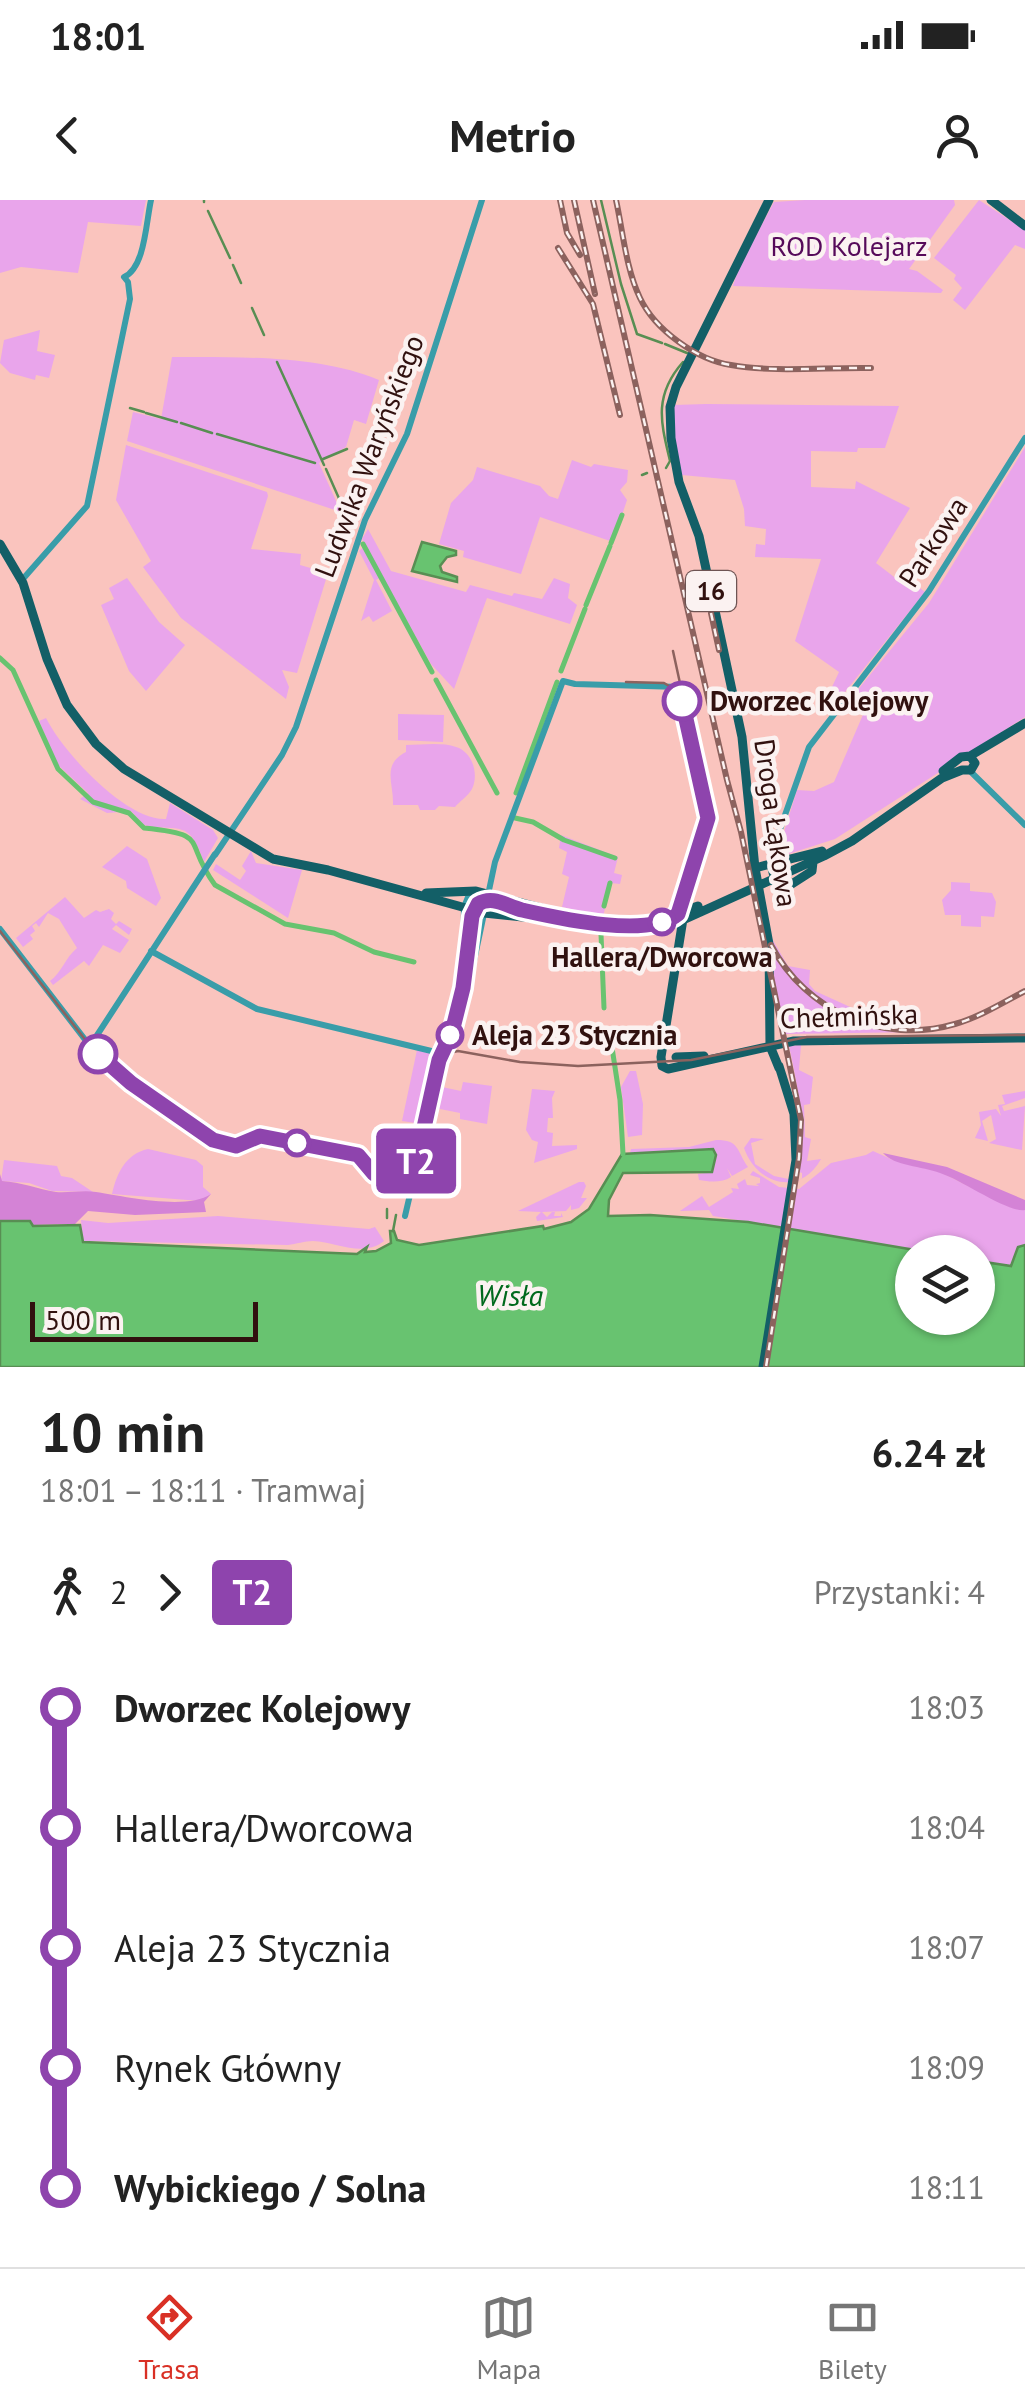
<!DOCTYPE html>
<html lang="pl">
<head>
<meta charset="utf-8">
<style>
  body { margin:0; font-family:"PT Sans",sans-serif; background:#f6f6f6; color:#222; height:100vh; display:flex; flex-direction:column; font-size:38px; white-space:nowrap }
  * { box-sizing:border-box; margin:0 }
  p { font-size:32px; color:#767676 }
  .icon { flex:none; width:55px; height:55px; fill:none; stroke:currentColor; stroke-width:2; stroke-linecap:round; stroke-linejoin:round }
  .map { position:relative; height:1167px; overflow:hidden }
  .sheet { display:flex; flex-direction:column; background:#fff; flex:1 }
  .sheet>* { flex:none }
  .badge { padding:0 20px; border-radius:8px; font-size:35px; line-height:65px }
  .fabs { position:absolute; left:895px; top:1035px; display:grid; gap:20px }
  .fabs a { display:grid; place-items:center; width:100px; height:100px; border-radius:50%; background:#fff; box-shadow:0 2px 8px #0004; font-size:50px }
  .scale { position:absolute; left:30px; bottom:25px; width:228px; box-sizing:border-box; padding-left:10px; border:5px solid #31110f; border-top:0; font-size:28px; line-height:35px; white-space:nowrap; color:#31110f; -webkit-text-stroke:8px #fbf2f1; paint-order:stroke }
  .map>.badge { position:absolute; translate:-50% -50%; box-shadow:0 0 0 5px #fff }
  .legs { display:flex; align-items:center; gap:15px; height:110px; padding:0 40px; font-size:32px }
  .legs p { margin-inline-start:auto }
  .head { display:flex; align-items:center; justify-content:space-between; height:170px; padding:0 40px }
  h1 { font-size:55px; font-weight:800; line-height:75px }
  ul { padding:0 40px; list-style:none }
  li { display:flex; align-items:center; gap:35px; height:120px; font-size:38px }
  li i { display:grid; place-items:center; width:15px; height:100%; margin:0 12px; background:currentColor }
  li i::after { content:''; width:25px; height:25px; margin:-12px; border:8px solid; border-radius:50%; background:#fff }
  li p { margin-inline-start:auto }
  li:first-child i { background:linear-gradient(#0000 50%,currentColor 0) }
  li:last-child i { background:linear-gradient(currentColor 50%,#0000 0) }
  .status { display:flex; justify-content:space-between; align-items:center; height:70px; padding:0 50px; background:#fff; direction:ltr }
  .status svg { height:28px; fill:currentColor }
  header { display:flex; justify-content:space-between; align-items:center; height:130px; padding:0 40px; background:#fff; font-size:45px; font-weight:800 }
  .menu { display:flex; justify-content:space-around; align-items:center; height:140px; border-top:2px solid #e0e0e0; background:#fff; font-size:28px; color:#767676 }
  .menu a { display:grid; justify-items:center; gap:5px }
  .menu .selected { color:#d93025 }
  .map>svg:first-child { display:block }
</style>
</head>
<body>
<div class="status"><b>18:01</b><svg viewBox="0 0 49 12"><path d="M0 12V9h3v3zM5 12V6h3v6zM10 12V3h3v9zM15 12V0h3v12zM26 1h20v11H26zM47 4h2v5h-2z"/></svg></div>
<header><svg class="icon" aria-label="back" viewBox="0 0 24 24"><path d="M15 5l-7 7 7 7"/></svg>Metrio<svg class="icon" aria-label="person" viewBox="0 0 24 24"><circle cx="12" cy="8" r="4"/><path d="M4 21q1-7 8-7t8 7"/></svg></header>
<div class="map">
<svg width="1025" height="1167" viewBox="0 0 1025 1167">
  <rect width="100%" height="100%" fill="#fac4be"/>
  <path fill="#e9a5eb" d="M0 0H146L141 26 88 22 78 73 21 67 0 73Z
    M805 0H954L955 5 909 69 917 71 943 90 941 93 733 86 739 67 774 2Z
    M979 0 1025 30V49L1015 45 965 110 953 100 962 88 954 79 956 75 934 58Z
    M40 130 37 151 55 155 49 178 36 175 35 180 10 173 0 163 4 140Z
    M172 157C236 157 320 155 379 180L366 224 354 220 346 247 319 263 341 312 127 241 133 212 161 219Z
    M706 204 899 206 885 248H858L857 252 811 251V287L855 289 856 281 910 308 876 363 898 380 903 375 925 392 841 497 831 489 839 472 795 441 821 359 755 357 756 344 765 345 766 329 745 326 744 309 735 280 682 275 674 236V205Z
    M126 245 267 292 268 296 251 349 301 354 300 365 328 373 297 473 282 470 289 487 286 499 181 418 143 367 151 361 116 300Z
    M1025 247V517L835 639 776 658 797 590 814 591 834 582 865 510 851 498 929 403Z
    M572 260 591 267 594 264 628 270 627 282 620 290 627 300 613 342 540 317 521 374 463 357 464 351 439 344 451 303 473 280 477 267 540 286 549 296 558 299Z
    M368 329 391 371 466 392 470 385 512 396 514 393 542 399 554 378 570 384 568 398 577 405 570 424 487 398 454 489 431 464 377 367 381 377 376 380 392 411 373 422 369 416 361 421 374 380 359 351 366 345 362 339Z
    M127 378 159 422 185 445 146 491 129 471 101 405 114 399 109 388Z
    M398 514 444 515 443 542 398 540Z
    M46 518C63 552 126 621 166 619L170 603 213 630 218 638 204 662C188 617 180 633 144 625L131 611 107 613 80 599 88 593 58 565 39 521Z
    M406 545C421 545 442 542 456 547 473 552 479 575 472 589 468 596 460 601 455 607L439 606 435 610H420L418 605H393C394 583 381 565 406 552Z
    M561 635 618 657 614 673 622 675 620 684 611 683 603 717 562 707 569 677 562 674 567 652 559 648Z
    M127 646 147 659 161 698 156 706 127 688 126 681 102 667Z
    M251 651 256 663 302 670 288 718 213 670 216 664 240 680 246 671 242 666Z
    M951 682 970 683V691L992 693 996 702 994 717 981 716V727L961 726V715H945L942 700 951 690Z
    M65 697 84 718 96 710 100 712 109 709 114 713 111 719 116 724 119 721 132 729 129 735 116 725 112 729 129 740 120 753 103 745 89 766 84 761 53 785 50 781C62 772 65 758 77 748L59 719 48 713 39 727 36 723 32 726 35 731 30 735 33 739 23 747 16 738Z
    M771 737 788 766 810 770 809 784 815 791 870 816V819L918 822 920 828C868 828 815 810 785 766 779 756 772 749 771 737Z
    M772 751C797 791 833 820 881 828 893 831 909 830 920 832L785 834 773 780Z
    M801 845 799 870 813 877 810 904 804 905 805 937 811 939 807 961 821 959C800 997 757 985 744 948L751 938 764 939 751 943 755 964 774 976 798 981 802 978V973L799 972C805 927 799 891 789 846Z
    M417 850 432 854 433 860H437L422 924 402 921Z
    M630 871H636L643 904 642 935 628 937 621 887Z
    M463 882 492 886 487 924 460 919V913L435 908 442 887 461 891Z
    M532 889 555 891 552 898 553 918H548L547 932 553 933 552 946 577 945V949L534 963 538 942 532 940 526 930Z
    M1025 891V898L1002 906 1004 911 1025 906 1022 950 989 943 996 939 991 915 982 921 988 941 975 938 981 925 979 912 996 909 1001 916 998 905 1005 904 1002 895Z
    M716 940C740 940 736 950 748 967L732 976 727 968 731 977C722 983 710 982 699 980L698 974 712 972 716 955 713 949 624 956 623 954 630 953 631 949 689 947Z
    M148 949 196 960 203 966V987L211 994 200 1001 112 994C117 972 126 954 148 949Z
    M873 951 893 960 940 972 1010 1007 1025 1010V1045L1018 1048 1011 1066 978 1061V1052H927L713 1016 709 1010 680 1011 702 996 709 1007 733 992 731 988 739 989 737 984 745 979 747 985 759 986 756 984 760 983V978L750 975 753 971 779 987 799 989 831 963 866 955Z
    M4 960 57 966 61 976 72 978 93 992 52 991 29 983 1 981Z
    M579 982H584L586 986 581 998H587L579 1008 571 1010V1005L566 1011 542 1012 547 1017 552 1012H555L554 1016H561V1013L563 1017 537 1021 536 1017 541 1012 518 1011Z
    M218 1016 369 1029 375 1027 384 1041C363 1058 337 1042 313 1041 305 1041 296 1044 288 1045L83 1041 81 1020 108 1023Z"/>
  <path fill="#d483d6" d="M883 953 947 967 1025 1000V1010C1008 1013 962 980 940 973 922 966 894 966 883 953Z
    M0 974 2 981C21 982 38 989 56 992 69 993 83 990 96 992 124 996 186 1011 211 994L204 1002 206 1012 135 1015 88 1011 75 1024 33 1025 29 1020H0Z"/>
  <path fill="#68c370" stroke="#588e53" stroke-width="2.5" d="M422 342 456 351V355L447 357 440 366 442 372 457 377V382L412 371Z
    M713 949 716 955 712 972 623 973 609 1000 608 1016 650 1015 748 1022 927 1052H912V1118H978V1061L1011 1066 1018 1047 1025 1045V1167H0V1021H30L33 1026 80 1025 83 1042 357 1054 367 1047 365 1052 376 1051 391 1043 390 1031H394L397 1040 419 1045 543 1026 544 1029 571 1022 589 1009 622 954Z"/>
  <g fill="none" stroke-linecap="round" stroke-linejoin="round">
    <path stroke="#588e53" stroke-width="2.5" d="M204 0V2
      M601 0 621 84 637 134 662 143
      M208 11 230 58
      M233 65 241 83
      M252 108 264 135
      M665 144 687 153
      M277 162 324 265
      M130 208 144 212
      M146 213 177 222
      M181 223 212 233
      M217 234 315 263
      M323 259 347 249
      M666 268 670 261C661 223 653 196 683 162
      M326 269 345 312
      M642 275 647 273
      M387 1018V1009
      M393 1031 396 1015"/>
    <path stroke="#68c370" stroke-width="5" d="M611 343 622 315
      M363 344 432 472
      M586 405 610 346
      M0 458 13 470 58 569 93 602 129 613 144 628C212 635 182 640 215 685L285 724 334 733 374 752 414 762
      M561 471 585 409
      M436 480 497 593
      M516 593 557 482
      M515 618 533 622 564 640 615 658
      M604 706 610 683
      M601 734 604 808
      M611 841 620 900 623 954"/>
    <path stroke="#399da9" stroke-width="6" d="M22 380 87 306 130 99 128 82 124 77C145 68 146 22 151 0
      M970 571 1025 625
      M215 655 282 555 296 527 365 320 407 234 482 0
      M771 664 773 649 809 547 929 391 1025 238
      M0 729 90 846 215 654
      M151 751 257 809 448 855
      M428 903 463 774 464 707 470 692
      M405 1016 430 909 471 775 495 662 563 481 575 484 680 487 708 618 693 671 678 702 677 714"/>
    <path stroke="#135f67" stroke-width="9" d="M769 0 676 187 670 207 671 238 679 282 699 336 742 537 755 668 769 744 770 846 779 868
      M991 0 1025 26
      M0 344 23 383 47 459 67 505 96 544 124 569 273 659 328 670 484 713 626 728 672 725 824 656 852 641 942 578 962 570H971L975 563 970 556
      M943 571 961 557 970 556 1025 523
      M771 664 776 685 784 689 812 671 813 662
      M755 668 822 651
      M426 693 476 691 576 717
      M683 719 661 857 662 866 668 869 794 841 1025 838
      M647 723 698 706
      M676 857 704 856
      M763 1167 796 960 794 914 779 866"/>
    <path stroke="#8c625e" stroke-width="2.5" d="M673 451 683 497
      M626 482 664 483 679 492 698 571
      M0 731 98 856 122 878 198 932 232 946 262 936 356 954 363 958 374 974C388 977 406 984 414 971L439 867 450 841 468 776 471 722
      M470 733 475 707 487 699C500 701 511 708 524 710 553 717 655 739 677 716 685 707 687 690 690 679
      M440 861 449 853 458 851 520 862 578 866 691 860 807 837 1025 835"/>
    <defs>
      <path id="rail" d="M560 0 567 33 580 55
        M574 0 595 94
        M593 0 727 580 741 632 801 920 799 958 766 1167
        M616 0C623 32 626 69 640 98 655 130 697 160 731 165 776 173 826 167 871 168
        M558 48 593 104 620 215
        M711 413 719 450
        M771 745C806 812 883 845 955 824 980 817 1002 803 1025 791"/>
    </defs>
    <use href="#rail" stroke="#8c625e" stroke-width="6"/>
    <use href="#rail" stroke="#fbf2f1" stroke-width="2.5" stroke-dasharray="8" stroke-linecap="butt"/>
  </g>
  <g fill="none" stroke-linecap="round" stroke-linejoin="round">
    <defs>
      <path id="line-1" d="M98 854 131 883 213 940 236 946 260 936 358 955 374 974 409 978 415 968 439 860 452 832 463 788 472 716 478 704C493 695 506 706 522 710 558 718 648 739 678 714L708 618 682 501"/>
    </defs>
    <use href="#line-1" stroke="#fff" stroke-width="22"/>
    <use href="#line-1" stroke="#8e44ad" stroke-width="15"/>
  </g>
  <g fill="#fff" stroke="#8e44ad" stroke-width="5">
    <circle cx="682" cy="501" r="18"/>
    <circle cx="662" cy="722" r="12"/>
    <circle cx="450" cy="835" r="12"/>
    <circle cx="98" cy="854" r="18"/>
    <circle cx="297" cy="943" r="12"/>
  </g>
  <g text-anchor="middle" stroke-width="9" stroke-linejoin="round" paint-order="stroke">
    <rect fill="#fbf2f1" stroke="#6e5453" stroke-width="2.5" x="686" y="371" width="50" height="40" rx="8"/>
    <g font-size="25" font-weight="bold" fill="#31110f">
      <text x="711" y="400">16</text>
    </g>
    <g font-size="28" fill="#560a5a" stroke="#fbf2f1">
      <text x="849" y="56">ROD Kolejarz</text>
    </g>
    <g font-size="28" fill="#31110f" stroke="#fbf2f1">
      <text transform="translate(369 256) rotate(-69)" y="10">Ludwika Waryńskiego</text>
      <text transform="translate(933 342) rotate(-57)" y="10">Parkowa</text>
      <text transform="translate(776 623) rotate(82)" y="10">Droga Łąkowa</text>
      <text transform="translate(849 816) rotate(-2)" y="10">Chełmińska</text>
    </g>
    <g font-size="28" font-weight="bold" fill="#31110f" stroke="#fbf2f1" text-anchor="start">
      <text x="710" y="511">Dworzec Kolejowy</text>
      <text x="662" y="767" text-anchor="middle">Hallera/Dworcowa</text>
      <text x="472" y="845">Aleja 23 Stycznia</text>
    </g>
    <g font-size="30" font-style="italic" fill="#00691d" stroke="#fbf2f1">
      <text x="510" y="1106">Wisła</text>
    </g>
  </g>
</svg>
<div class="fabs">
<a><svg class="icon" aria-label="layers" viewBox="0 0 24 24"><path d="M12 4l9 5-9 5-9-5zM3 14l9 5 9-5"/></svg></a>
</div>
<div class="scale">500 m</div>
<b class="badge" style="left:416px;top:961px;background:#8e44ad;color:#fff">T2</b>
</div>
<section class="sheet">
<div class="head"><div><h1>10 min</h1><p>18:01 – 18:11 · Tramwaj</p></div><b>6.24 zł</b></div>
<div class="legs"><svg class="icon" aria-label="walk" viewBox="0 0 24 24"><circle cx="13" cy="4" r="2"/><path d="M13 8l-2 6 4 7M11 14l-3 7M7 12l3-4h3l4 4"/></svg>2<svg class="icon" aria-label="forward" viewBox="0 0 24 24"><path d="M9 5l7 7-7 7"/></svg><b class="badge" style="background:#8e44ad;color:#fff">T2</b><p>Przystanki: 4</p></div>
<ul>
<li><i style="color:#8e44ad"></i><b>Dworzec Kolejowy</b><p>18:03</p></li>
<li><i style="color:#8e44ad"></i><span>Hallera/Dworcowa</span><p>18:04</p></li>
<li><i style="color:#8e44ad"></i><span>Aleja 23 Stycznia</span><p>18:07</p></li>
<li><i style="color:#8e44ad"></i><span>Rynek Główny</span><p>18:09</p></li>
<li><i style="color:#8e44ad"></i><b>Wybickiego / Solna</b><p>18:11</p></li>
</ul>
</section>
<nav class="menu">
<a class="selected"><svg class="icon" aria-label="directions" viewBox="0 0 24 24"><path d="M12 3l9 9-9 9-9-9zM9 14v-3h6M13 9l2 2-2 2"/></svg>Trasa</a>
<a><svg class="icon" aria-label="map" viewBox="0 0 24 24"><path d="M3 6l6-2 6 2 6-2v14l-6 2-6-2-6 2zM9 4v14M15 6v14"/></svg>Mapa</a>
<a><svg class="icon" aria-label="tickets" viewBox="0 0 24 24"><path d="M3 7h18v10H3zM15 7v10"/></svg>Bilety</a>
</nav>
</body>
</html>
